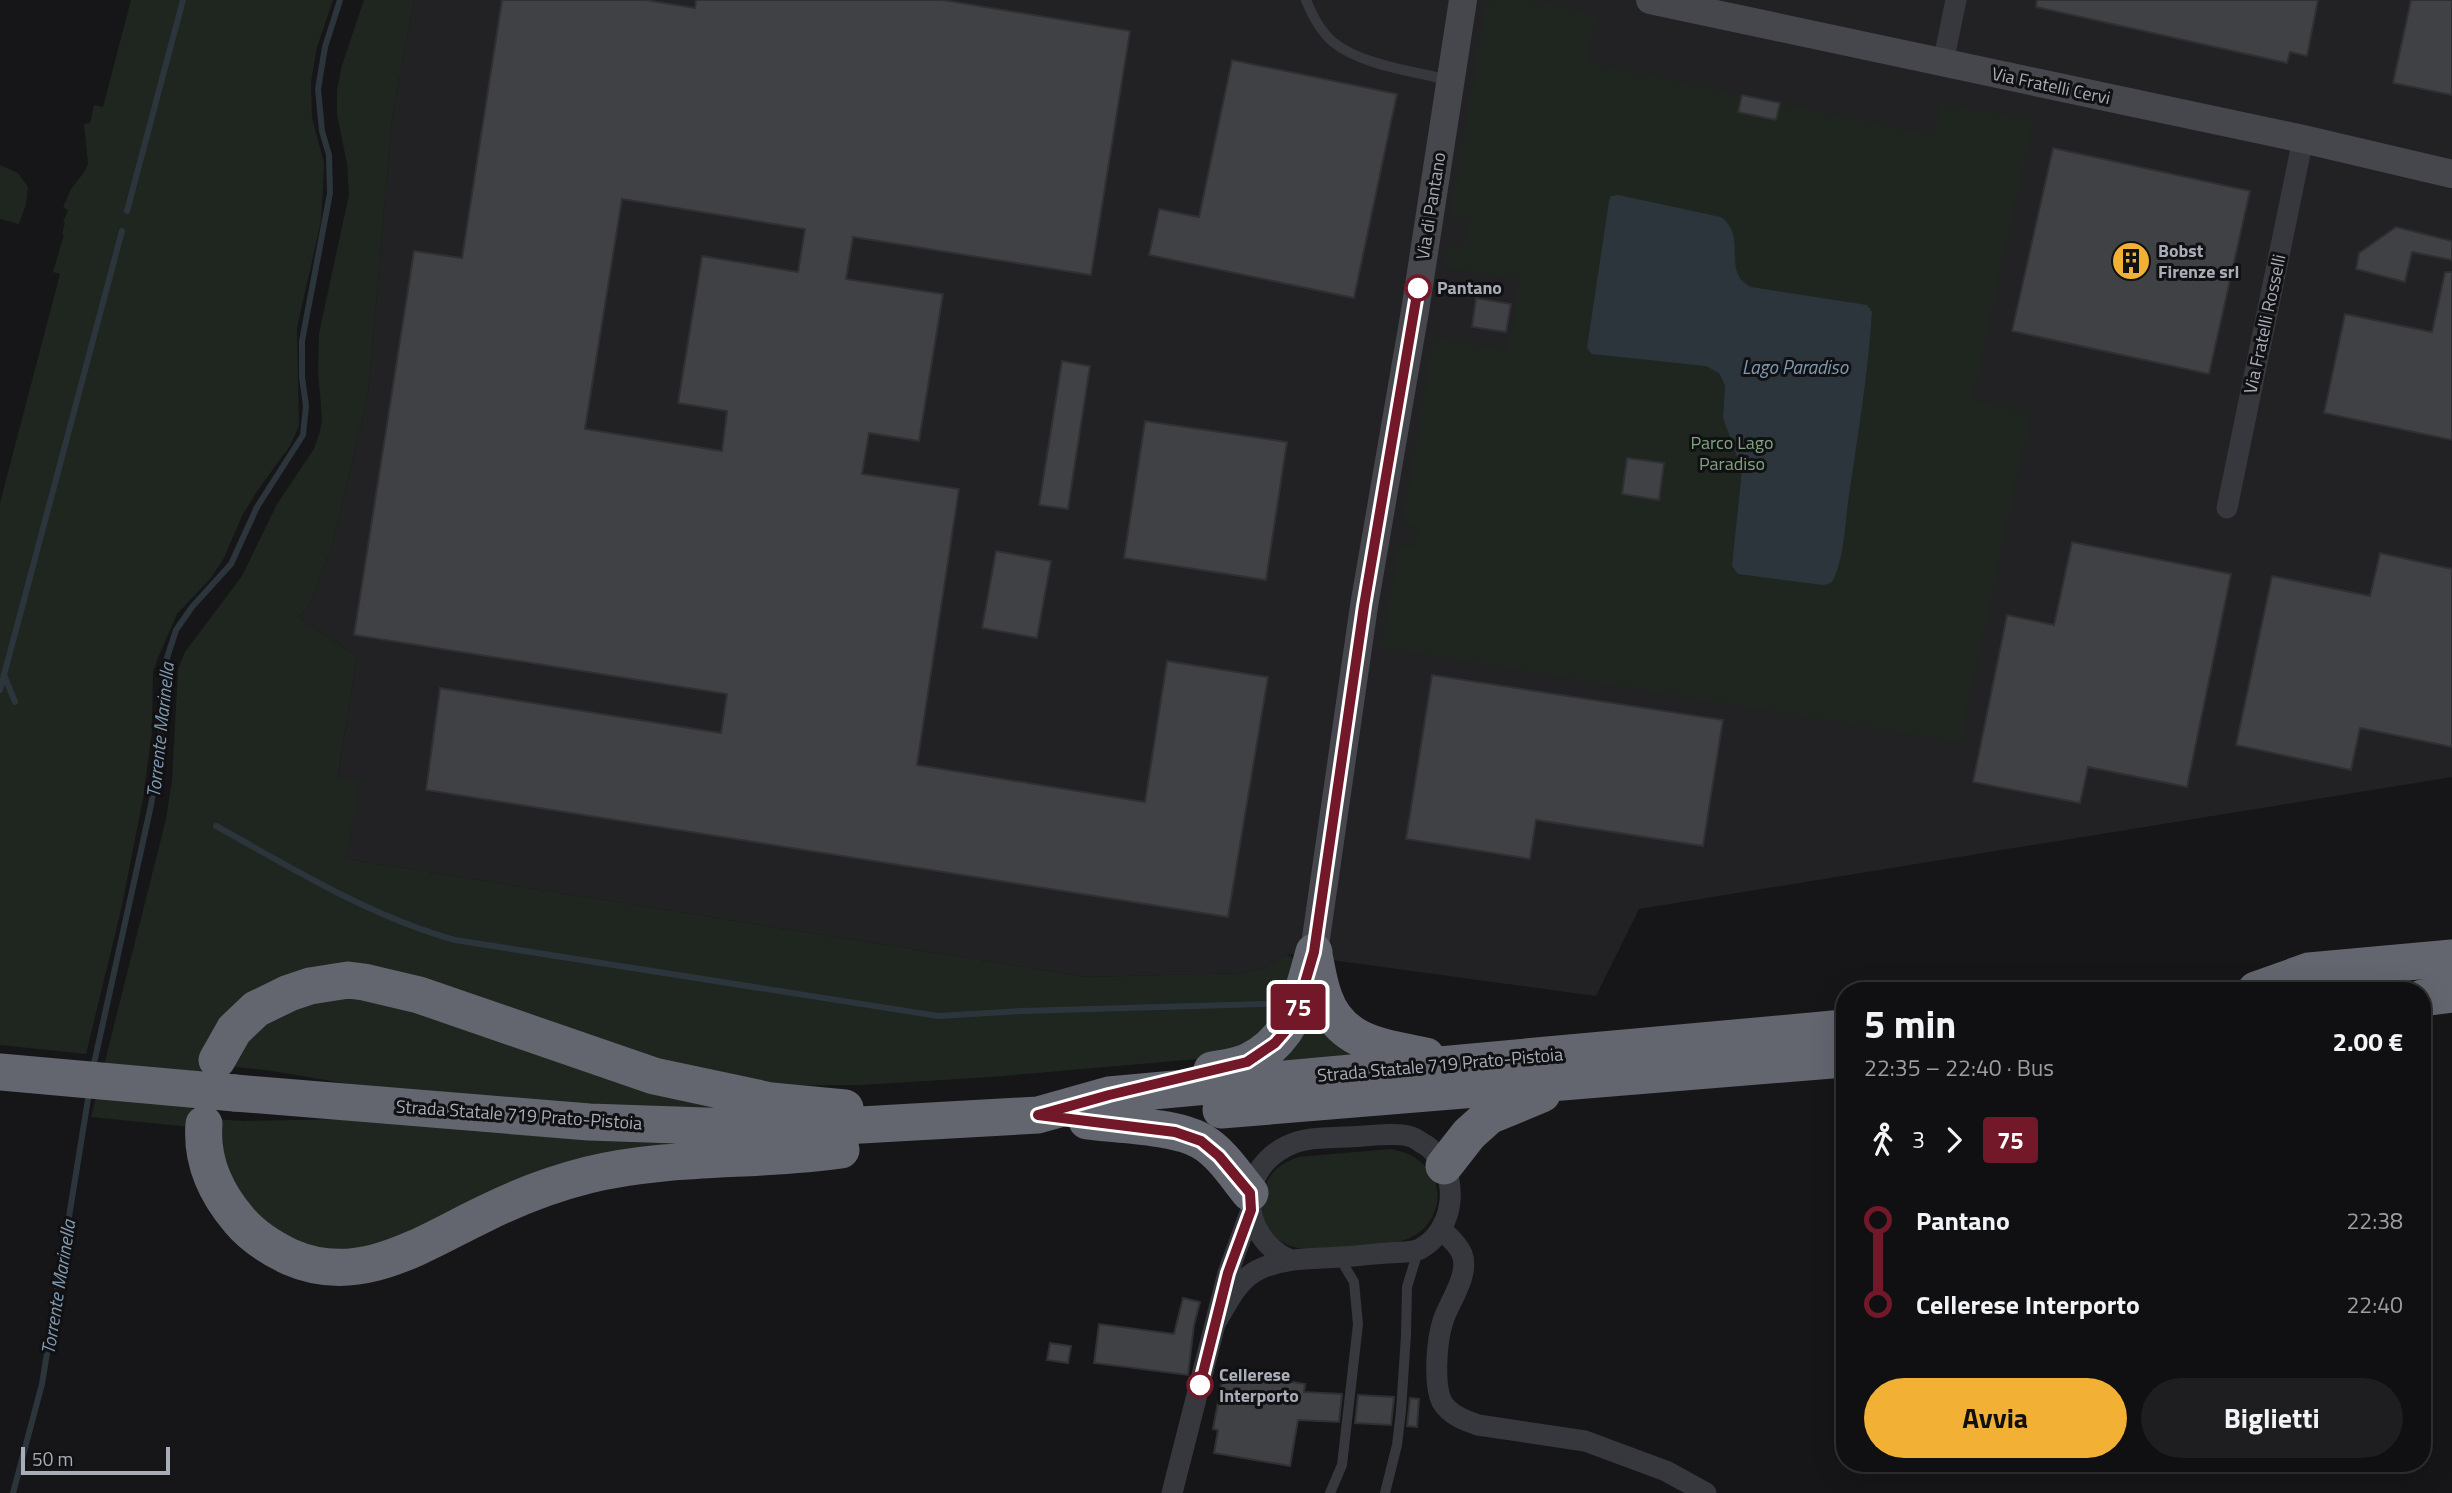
<!DOCTYPE html>
<html lang="it">
<head>
<meta charset="utf-8">
<style>
  body { margin:0; font-family:"Titillium Web",sans-serif; background:#1e1e20; color:#f1f3f6; height:100vh; display:flex; flex-direction:column; font-size:26px; white-space:nowrap }
  * { box-sizing:border-box; margin:0 }
  p { font-size:23px; color:#9c9d9f }
  .icon { flex:none; width:38px; height:38px; fill:none; stroke:currentColor; stroke-width:2; stroke-linecap:round; stroke-linejoin:round }
  .map { position:relative; flex:1; overflow:hidden }
  .sheet { position:absolute; left:1836px; top:982px; width:595px; height:490px; display:flex; flex-direction:column; background:#101012; border-radius:28px; box-shadow:0 7px 28px #0002,0 0 0 2px #303032 }
  .sheet>* { flex:none }
  .badge { padding:0 14px; border-radius:5px; font-size:24px; line-height:46px }
  .scale { position:absolute; left:21px; bottom:18px; width:149px; box-sizing:border-box; padding-left:7px; border:4px solid #a8adb8; border-top:0; font-size:19px; line-height:24px; white-space:nowrap; color:#a8adb8; -webkit-text-stroke:5px #111113; paint-order:stroke }
  .map>.badge { position:absolute; translate:-50% -50%; box-shadow:0 0 0 4px #fff }
  .legs { display:flex; align-items:center; gap:10px; height:77px; padding:0 28px; font-size:23px }
  .legs p { margin-inline-start:auto }
  .head { display:flex; align-items:center; justify-content:space-between; height:119px; padding:0 28px }
  h1 { font-size:38px; font-weight:700; line-height:52px }
  .primary-button { display:flex; gap:14px; margin-top:auto; padding:14px 28px }
  .primary-button a { flex:1; height:80px; border-radius:42px; background:#f2b134; color:#111; font-size:28px; font-weight:700; line-height:80px; text-align:center }
  .primary-button a+a { background:#1e1e20; color:#f1f3f6 }
  ul { padding:0 28px; list-style:none }
  li { display:flex; align-items:center; gap:24px; height:84px; font-size:26px }
  li i { display:grid; place-items:center; width:10px; height:100%; margin:0 9px; background:currentColor }
  li i::after { content:''; width:18px; height:18px; margin:-9px; border:5px solid; border-radius:50%; background:#101012 }
  li p { margin-inline-start:auto }
  li:first-child i { background:linear-gradient(#0000 50%,currentColor 0) }
  li:last-child i { background:linear-gradient(currentColor 50%,#0000 0) }
  .map>svg:first-child { display:block }
</style>
</head>
<body>
<div class="map">
<svg width="2452" height="1493" viewBox="0 0 2452 1493">
  <rect width="100%" height="100%" fill="#161618"/>
  <path fill="#222225" d="M414 0H2452V777L1639 909 1596 996 1287 954 1263 968 1242 973 1087 977 346 859 360 777 337 782 357 656 298 617 309 607 332 546 368 395 392 118Z"/>
  <path fill="#1e261f" d="M131 0H333L317 47 311 82 312 118 324 163 323 189 321 221 297 328 299 426 290 446 257 491 242 516 223 560 210 579 177 614 157 660 153 672 152 731 143 799 121 910 86 1054 0 1045V503L60 274 53 272 64 235 62 234 65 223 63 222 68 210 63 207 71 189 85 171 88 163 84 124 90 123 94 105 103 107Z
    M364 0H414L392 118 368 395 332 546 309 607 298 617 357 656 337 781 361 777 346 859 1087 977 1242 973 1263 968 1287 954 1294 959 1289 1009 1232 1056 991 1077 861 1085 747 1086 381 974 211 1045C199 1072 192 1097 191 1127L91 1117 166 819 172 780 178 669 185 652 242 576 277 504 314 449 320 431 322 419 318 370 319 333 349 195 347 164 337 114V90L342 65Z
    M1492 0H1531L1596 15 1587 62 1934 136 1941 103 2033 121 1972 401 2031 412 1960 742 1381 647 1399 546 1413 547 1418 528 1403 520 1434 338 1508 351 1520 280 1445 267 1449 244 1464 246 1468 223 1451 214 1485 8Z
    M0 165 18 173 28 187 26 204 19 224 0 219Z
    M341 991 764 1109 684 1112 385 1090 265 1070 224 1066 251 1028Z
    M1309 1006 1361 1055 1274 1065Z
    M213 1119 243 1121 347 1119 763 1144 721 1152 409 1242 317 1255 241 1208Z
    M1391 1149C1425 1154 1450 1186 1431 1219 1414 1248 1377 1244 1348 1247 1320 1249 1288 1256 1269 1230 1261 1218 1260 1207 1263 1194 1267 1174 1279 1164 1298 1157Z"/>
  <path fill="#2c353c" d="M1618 195 1721 217C1749 238 1720 271 1751 287L1867 305 1872 312C1868 374 1858 435 1849 495 1845 521 1845 552 1835 576 1833 582 1830 584 1823 585L1738 574 1732 566 1742 470 1723 418 1725 385 1719 373 1706 366 1592 354 1587 348 1609 201 1611 196Z"/>
  <g fill="none" stroke-linecap="round" stroke-linejoin="round">
    <path stroke="#2c353c" stroke-width="6" d="M127 211 183 0
      M4 675 15 702
      M0 690 122 231
      M216 826C294 869 369 916 455 940L938 1016 1021 1011 1264 1004
      M93 1068 151 805 159 753 165 664 176 630 192 607 231 564 257 507 303 435 306 406 302 377V341L330 193 329 155 322 131 318 89 325 47 340 0
      M13 1493 42 1384 89 1093"/>
  </g>
  <path fill="#404145" stroke="#303034" stroke-width="2" fill-rule="evenodd" d="M502 0H646L695 8 696 0H943L1130 31 1091 275 853 237 846 279 943 294 919 441 869 433 862 474 959 489 917 765 1145 802 1167 661 1268 677 1228 917 426 790 440 688 721 733 727 694 354 635 414 251 462 258ZM622 199 805 229 798 272 702 256 678 403 727 411 722 451 585 429Z
    M2037 0H2318L2307 56 2290 52 2287 63 2036 7Z
    M2411 0H2452V95L2393 83Z
    M1232 60 1397 94 1354 298 1149 255 1159 209 1199 217Z
    M1742 95 1780 103 1776 120 1738 112Z
    M2053 148 2250 191 2209 374 2012 331Z
    M2396 227 2452 241V260L2412 252 2405 282 2356 269 2359 253Z
    M2445 272H2452V440L2324 413 2345 314 2432 332Z
    M1476 298 1511 304 1506 332 1472 327Z
    M1062 361 1090 366 1068 509 1039 505Z
    M1145 421 1287 442 1266 580 1124 558Z
    M1627 458 1664 463 1659 500 1622 494Z
    M2072 542 2231 574 2187 787 2088 767 2080 803 1973 782 2007 615 2054 625Z
    M996 551 1051 561 1037 638 982 628Z
    M2380 553 2452 569V747L2360 728 2351 770 2236 745 2272 576 2370 596Z
    M1432 675 1723 720 1703 846 1536 820 1530 859 1406 839Z
    M1183 1298 1200 1302 1194 1325 1188 1375 1094 1363 1099 1324 1174 1334Z
    M1050 1343 1071 1346 1068 1363 1047 1360Z
    M1224 1370 1305 1384 1304 1392 1342 1394 1339 1422 1298 1420 1290 1466 1214 1453 1218 1430 1213 1429Z
    M1358 1395 1394 1397 1391 1425 1355 1423Z
    M1410 1398 1419 1399 1417 1427 1407 1426Z"/>
  <g fill="none" stroke-linecap="round" stroke-linejoin="round">
    <path stroke="#37383d" stroke-width="10" d="M1306 0C1312 15 1320 31 1333 42 1361 65 1413 71 1448 80
      M1330 1493 1342 1465 1358 1324 1354 1282 1339 1257
      M1385 1493 1397 1445 1401 1411 1406 1335 1407 1287 1418 1251"/>
    <path stroke="#37383d" stroke-width="21" d="M1943 63 1956 0
      M2227 508 2303 139
      M1441 1229C1448 1236 1458 1244 1462 1254 1470 1275 1449 1302 1443 1321 1437 1339 1433 1384 1442 1402 1450 1415 1464 1420 1478 1425L1585 1441 1666 1471 1706 1493
      M1215 1324C1228 1302 1238 1278 1262 1268 1290 1257 1312 1259 1341 1257 1356 1256 1372 1254 1388 1253 1398 1252 1412 1253 1420 1249 1444 1236 1454 1207 1449 1181 1445 1166 1436 1150 1422 1143 1418 1140 1413 1137 1408 1136 1395 1132 1359 1137 1344 1137 1325 1138 1305 1137 1287 1146 1236 1171 1240 1235 1288 1259
      M1172 1493 1228 1273 1251 1210"/>
    <path stroke="#45474d" stroke-width="28" d="M1650 0 2303 139 2452 174
      M1314 952 1364 606 1415 311 1463 0"/>
    <path stroke="#63666e" stroke-width="37" d="M1314 955C1317 969 1319 984 1324 997 1340 1044 1384 1047 1426 1056
      M2256 990 2309 971 2452 958
      M2422 998 2452 994
      M217 1060 234 1030 256 1009 289 993 310 986 348 980 364 982 419 995 654 1076 771 1101 845 1108
      M1212 1070C1224 1068 1239 1066 1249 1061 1294 1039 1302 995 1314 952
      M235 1093 589 1122 790 1129 1038 1115 1109 1095 1844 1028
      M1221 1110 1844 1059
      M1087 1121C1118 1125 1175 1126 1201 1141 1221 1152 1236 1176 1250 1193
      M204 1124C201 1160 216 1193 239 1220 253 1237 271 1248 290 1257 360 1288 423 1243 484 1214 518 1197 552 1184 588 1175 668 1155 759 1162 841 1150
      M1444 1166 1469 1134 1489 1116 1542 1094"/>
    <path stroke="#63666e" stroke-width="37" d="M0 1072 235 1093"/>
  </g>
  <g fill="none" stroke-linecap="round" stroke-linejoin="round">
    <defs>
      <path id="line-1" d="M1200 1385 1228 1273 1251 1210 1250 1193 1219 1156 1201 1141 1175 1132 1038 1115 1109 1095 1247 1062 1275 1043 1289 1027 1297 1010 1314 952 1364 606 1418 288"/>
    </defs>
    <use href="#line-1" stroke="#fff" stroke-width="16"/>
    <use href="#line-1" stroke="#721828" stroke-width="10"/>
  </g>
  <defs>
    <symbol id="building-disc" viewBox="-11 -11 22 22"><circle r="9.5" fill="#f2b134" stroke="#111113"/><path d="M-4-6H4V6H1V3H-1V6H-4ZM-2.5-4.3h1.7v1.8h-1.7ZM.8-4.3h1.7v1.8H.8ZM-2.5-1h1.7V.8h-1.7ZM.8-1h1.7V.8H.8Z" fill="#111"/></symbol>
  </defs>
  <g fill-rule="evenodd">
    <use href="#building-disc" x="2109" y="239" width="44" height="44"/>
  </g>
  <g fill="#fff" stroke="#721828" stroke-width="3.5">
    <circle cx="1418" cy="288" r="12"/>
    <circle cx="1200" cy="1385" r="12"/>
  </g>
  <g text-anchor="middle" stroke-width="6" stroke-linejoin="round" paint-order="stroke">
    <g font-size="18" fill="#a8adb8" stroke="#111113">
      <text transform="translate(2051 86) rotate(12)" y="6">Via Fratelli Cervi</text>
      <text transform="translate(1431 206) rotate(-81)" y="6">Via di Pantano</text>
      <text transform="translate(2265 324) rotate(-78)" y="6">Via Fratelli Rosselli</text>
      <text transform="translate(1440 1065) rotate(-5)" y="6">Strada Statale 719 Prato-Pistoia</text>
      <text transform="translate(519 1115) rotate(4)" y="6">Strada Statale 719 Prato-Pistoia</text>
    </g>
    <g font-size="18" font-weight="bold" fill="#a8adb8" stroke="#111113" text-anchor="start">
      <text x="2158" y="257">Bobst<tspan x="2158" dy="21">Firenze srl</tspan></text>
    </g>
    <g font-size="18" font-weight="bold" fill="#a8adb8" stroke="#111113" text-anchor="start">
      <text x="1437" y="294">Pantano</text>
      <text x="1219" y="1381">Cellerese<tspan x="1219" dy="21">Interporto</tspan></text>
    </g>
    <g font-size="18" fill="#7fa381" stroke="#111113">
      <text x="1732" y="449">Parco Lago<tspan x="1732" dy="21">Paradiso</tspan></text>
    </g>
    <g font-size="19" font-style="italic" fill="#7f9bb3" stroke="#111113">
      <text x="1795" y="374">Lago Paradiso</text>
      <text transform="translate(160 730) rotate(-84)" y="7">Torrente Marinella</text>
      <text transform="translate(58 1287) rotate(-81)" y="7">Torrente Marinella</text>
    </g>
  </g>
</svg>
<div class="scale">50 m</div>
<b class="badge" style="left:1298px;top:1007px;background:#721828;color:#fff">75</b>
<section class="sheet">
<div class="head"><div><h1>5 min</h1><p>22:35 – 22:40 · Bus</p></div><b>2.00 €</b></div>
<div class="legs"><svg class="icon" aria-label="walk" viewBox="0 0 24 24"><circle cx="13" cy="4" r="2"/><path d="M13 8l-2 6 4 7M11 14l-3 7M7 12l3-4h3l4 4"/></svg>3<svg class="icon" aria-label="forward" viewBox="0 0 24 24"><path d="M9 5l7 7-7 7"/></svg><b class="badge" style="background:#721828;color:#fff">75</b></div>
<ul>
<li><i style="color:#721828"></i><b>Pantano</b><p>22:38</p></li>
<li><i style="color:#721828"></i><b>Cellerese Interporto</b><p>22:40</p></li>
</ul>
<div class="primary-button"><a>Avvia</a><a>Biglietti</a></div>
</section>
</div>
</body>
</html>
